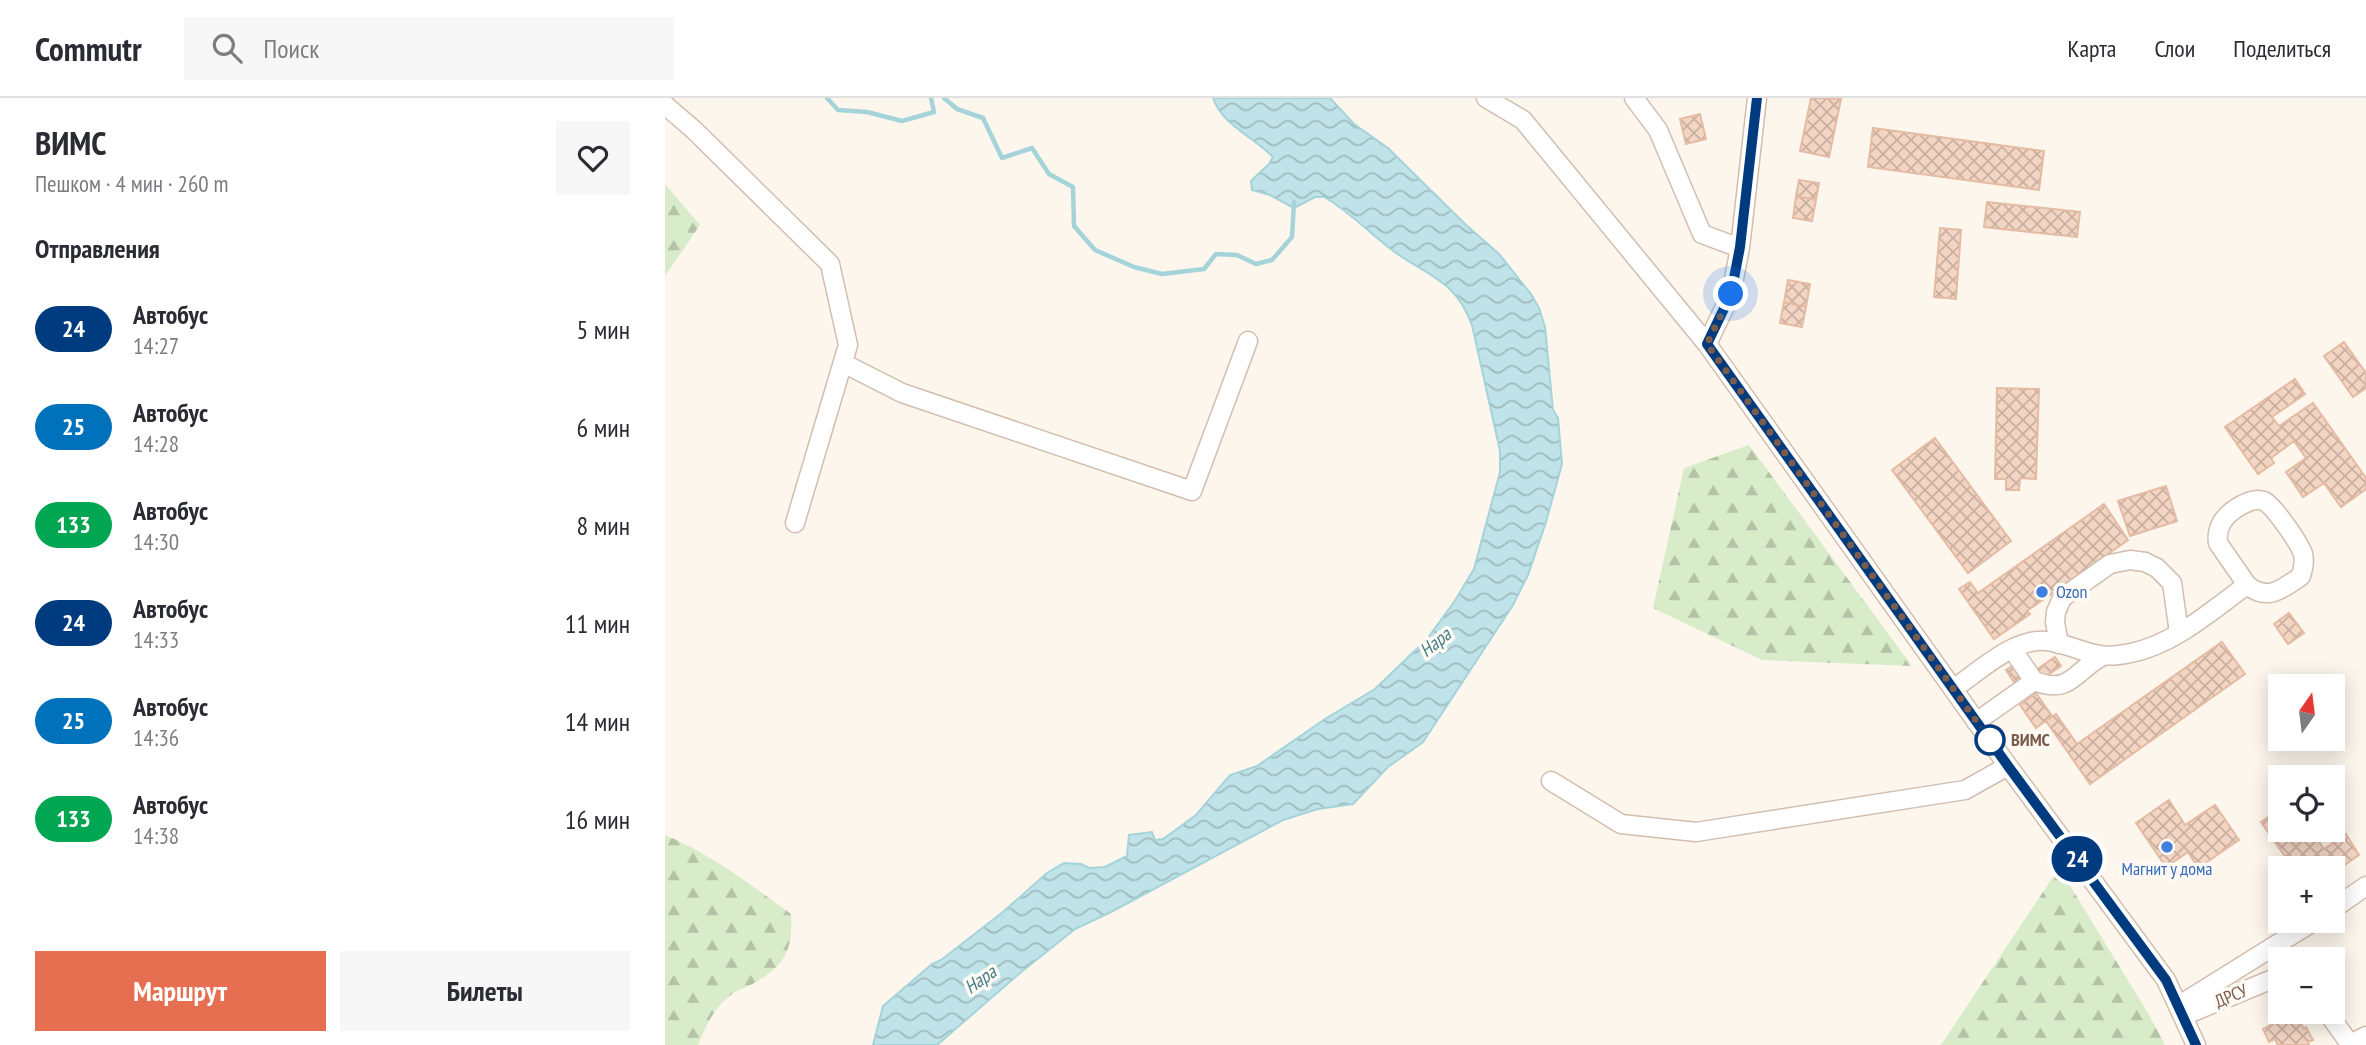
<!DOCTYPE html>
<html lang="ru">
<head>
<meta charset="utf-8">
<style>
  body { margin:0; font-family:"PT Sans Narrow",sans-serif; background:#f7f7f7; color:#2b2b33; height:100vh; display:flex; flex-direction:column; font-size:26px; white-space:nowrap }
  * { box-sizing:border-box; margin:0 }
  p { font-size:23px; color:#7c7c81 }
  .icon { flex:none; width:38px; height:38px; fill:none; stroke:currentColor; stroke-width:2; stroke-linecap:round; stroke-linejoin:round }
  .map { position:relative; flex:1; overflow:hidden }
  .sheet { display:flex; flex-direction:column; background:#fff; width:665px }
  .sheet>* { flex:none }
  .badge { padding:0 14px; border-radius:23px; font-size:24px; line-height:46px }
  .needle { width:46px; rotate:14deg }
  .tools { position:absolute; left:1603px; top:576px; display:grid; gap:14px }
  .tools a { display:grid; place-items:center; width:77px; height:77px; border-radius:0px; background:#fff; box-shadow:0 4px 18px #0003; font-size:35px }
  .you { position:absolute; width:35px; height:35px; margin:-18px; border:5px solid #fff; border-radius:50%; background:#1a73e8; box-shadow:0 0 0 10px #1a73e833 }
  .map>.badge { position:absolute; translate:-50% -50%; box-shadow:0 0 0 4px #fff }
  h2 { padding:0 35px; font-size:26px; line-height:63px }
  .round { display:grid; place-items:center; flex:none; width:74px; height:74px; border-radius:0px; background:#f7f7f7 }
  .overview { display:flex; align-items:center; justify-content:space-between; height:119px; padding:0 35px }
  h1 { font-size:33px; font-weight:700; line-height:52px }
  .cta { display:flex; gap:14px; margin-top:auto; padding:14px 35px }
  .cta a { flex:1; height:80px; border-radius:0px; background:#e76f51; color:#fff; font-size:28px; font-weight:700; line-height:80px; text-align:center }
  .cta a+a { background:#f7f7f7; color:#2b2b33 }
  ul { padding:0; list-style:none }
  li { display:flex; align-items:center; gap:21px; height:98px; padding:0 35px }
  li div { flex:1 }
  li b { display:block; font-size:26px }
  li em { font-style:normal }
  li .badge { min-width:77px; font-weight:700; text-align:center }
  header { display:flex; align-items:center; gap:42px; box-sizing:border-box; height:98px; padding:0 35px; background:#fff; border-bottom:2px solid #e1e1e2 }
  header strong { font-size:33px }
  nav { display:flex; gap:38px; margin-inline-start:auto; font-size:24px }
  .search { width:490px; height:63px; background:#f7f7f7; display:flex; align-items:center; gap:18px; box-sizing:border-box; padding:0 24px; border-radius:0px; color:#7c7c81; font-size:26px }
  main { display:flex; flex:1; min-height:0 }
  .map>svg:first-child { display:block }
</style>
</head>
<body>
<header>
<strong>Commutr</strong>
<div class="search"><svg class="icon" aria-label="search" viewBox="0 0 24 24"><circle cx="10" cy="10" r="6"/><path d="M15 15l6 6"/></svg>Поиск</div>
<nav><a>Карта</a><a>Слои</a><a>Поделиться</a></nav>
</header>
<main>
<section class="sheet">
<div class="overview"><div><h1>ВИМС</h1><p>Пешком · 4 мин · 260 m</p></div><a class="round"><svg class="icon" aria-label="heart" viewBox="0 0 24 24"><path d="M12 20l-8-8c-3-5 5-10 8-4 3-6 11-1 8 4z"/></svg></a></div>
<h2>Отправления</h2>
<ul>
<li><span class="badge" style="background:#003b80;color:#fff">24</span><div><b>Автобус</b><p>14:27</p></div><em>5 мин</em></li>
<li><span class="badge" style="background:#0072bc;color:#fff">25</span><div><b>Автобус</b><p>14:28</p></div><em>6 мин</em></li>
<li><span class="badge" style="background:#00a651;color:#fff">133</span><div><b>Автобус</b><p>14:30</p></div><em>8 мин</em></li>
<li><span class="badge" style="background:#003b80;color:#fff">24</span><div><b>Автобус</b><p>14:33</p></div><em>11 мин</em></li>
<li><span class="badge" style="background:#0072bc;color:#fff">25</span><div><b>Автобус</b><p>14:36</p></div><em>14 мин</em></li>
<li><span class="badge" style="background:#00a651;color:#fff">133</span><div><b>Автобус</b><p>14:38</p></div><em>16 мин</em></li>
</ul>
<div class="cta"><a>Маршрут</a><a>Билеты</a></div>
</section>
<div class="map">
<svg width="1701" height="947" viewBox="0 0 1701 947">
  <defs>
    <pattern id="forest-firs" width="22" height="20" patternUnits="userSpaceOnUse" patternTransform="scale(1.75)"><rect width="22" height="20" fill="#d8ecc9"/><path d="M5 1l3.5 6h-7zM16 11l3.5 6h-7z" fill="#b4c2a5"/></pattern>
    <pattern id="water-waves" width="16" height="10" patternUnits="userSpaceOnUse" patternTransform="scale(1.75)"><rect width="16" height="10" fill="#bfe3e8"/><path d="M0 5q4-4 8 0t8 0" fill="none" stroke="#a0bbbe"/></pattern>
    <pattern id="building-cross-hatch" width="8" height="8" patternUnits="userSpaceOnUse" patternTransform="scale(1.75)"><rect width="8" height="8" fill="#f3d5c3"/><path d="M0 0l8 8M0 8l8-8" fill="none" stroke="#cab0a1"/></pattern>
  </defs>
  <rect width="100%" height="100%" fill="#fdf6ec"/>
  <path fill="url(#forest-firs)" d="M0 86 35 127 0 178Z
    M1084 347 1247 568 1097 562 988 510 1019 370Z
    M0 737C46 756 86 787 126 816 128 850 121 867 91 884 83 889 73 891 66 897 49 909 41 928 33 947H0Z
    M1394 770 1483 915 1500 947H1276Z"/>
  <path fill="url(#water-waves)" stroke="#a5d3da" stroke-width="2" d="M548 0H665L689 26 723 50 800 126 834 156 866 196 874 210 880 229 888 312 893 320 897 366 881 424 863 477 848 507 758 644 723 669 688 706 653 711 618 722 446 814 410 831 355 875 272 947H208L218 908 267 866 276 862 338 814 382 775 399 765 416 766 424 770 440 769 462 758 464 737 487 734 490 742 498 741 531 717 565 677 592 668 660 621 710 591 762 541 789 504 809 471 835 374V353L807 227C790 181 762 178 727 152 704 135 684 113 659 99H650L629 110 605 97 587 92 586 83 604 66 608 59C589 39 557 27 548 0Z"/>
  <g fill="none" stroke-linecap="round" stroke-linejoin="round">
    <path stroke="#a5d3da" stroke-width="4.5" d="M162 0 173 12 202 14 237 23 269 14 266 0
      M279 0 292 11 318 20 337 60 367 50 384 76 408 89 409 128 430 152 469 169 497 176 539 171 551 156 572 157 591 166 607 162 627 139 629 104"/>
  </g>
  <path fill="url(#building-cross-hatch)" stroke="#e6bba3" stroke-width="2" d="M1146 0 1176 1 1164 59 1135 53Z
    M1035 16 1041 41 1021 46 1015 21Z
    M1208 30 1379 53 1374 92 1203 69Z
    M1134 82 1154 85 1151 102 1131 98Z
    M1131 98 1151 102 1147 123 1128 120Z
    M1322 104 1415 114 1412 139 1319 129Z
    M1275 130 1296 132 1291 201 1269 199Z
    M1123 182 1145 186 1141 209 1119 204Z
    M1119 204 1141 209 1137 229 1115 225Z
    M1679 244 1701 275V290L1688 299 1659 258Z
    M1630 281 1640 296 1607 319 1614 328 1648 305 1701 380V391L1676 409 1659 385 1638 399 1621 374 1641 360 1629 343 1606 360 1609 365 1593 376 1560 329Z
    M1332 290 1374 291 1371 381 1355 380 1354 392H1341V381H1330Z
    M1270 340 1346 443 1303 475 1227 372Z
    M1501 388 1512 423 1465 438 1453 403Z
    M1439 406 1463 442 1362 513 1365 516 1329 541 1294 491 1305 484 1313 495Z
    M1624 515 1639 535 1623 546 1609 526Z
    M1557 544 1580 576 1425 686 1381 623 1391 616 1412 646Z
    M1390 559 1396 568 1377 581 1371 572Z
    M1350 566 1358 577 1349 584 1341 572Z
    M1371 595 1387 618 1371 630 1355 607Z
    M1504 702 1520 727 1550 707 1574 742 1533 770 1523 754 1501 769 1471 725Z
    M1615 711V732H1646L1659 751 1681 736 1694 757 1668 775V770H1628L1596 724Z
    M1625 914H1630L1639 931 1641 929 1648 942 1643 944 1644 947H1613L1610 941 1604 944 1598 931 1617 921 1616 918Z"/>
  <g fill="none" stroke-linecap="round" stroke-linejoin="round">
    <defs>
      <path id="minor" d="M821 0 858 22 1042 246
        M969 0 993 32 1037 136 1075 150
        M1092 0 1075 150 1066 196 1042 246 1343 668 1501 882 1531 947
        M0 7 29 32 165 166 183 247 130 425
        M178 265 237 295 527 393 583 243
        M1394 546 1390 524 1391 514 1397 500 1445 466 1465 462 1480 464 1492 470 1507 485 1514 535
        M1369 583C1405 597 1409 574 1436 559
        M1288 591C1315 573 1353 535 1388 544 1421 551 1429 563 1466 555 1510 546 1547 512 1582 487 1603 504 1617 491 1636 478 1638 471 1640 464 1638 456 1635 446 1609 408 1599 403 1586 398 1564 413 1557 424 1553 431 1552 438 1553 445L1582 487
        M1311 624 1369 583 1347 551
        M886 683 956 726 1031 734 1300 692 1343 668
        M1668 811 1701 788
        M1513 908 1651 822
        M1662 914 1685 946 1701 938
        M1518 918 1615 878"/>
    </defs>
    <use href="#minor" stroke="#d1beb0" stroke-width="21"/>
    <use href="#minor" stroke="#fff" stroke-width="18"/>
  </g>
  <g fill="none" stroke-linecap="round" stroke-linejoin="round">
    <defs>
      <path id="line" d="M1092 0 1075 149 1066 196 1042 246 1343 668 1501 882 1531 947"/>
    </defs>
    <use href="#line" stroke="#fff" stroke-width="16"/>
    <use href="#line" stroke="#003b80" stroke-width="10"/>
    <path stroke="#7a5c4d" stroke-width="7" stroke-dasharray="0 12.6" d="M1066 196 1042 246 1325 642"/>
  </g>
  <g fill="#3f7fe0" stroke="#fffaf3" stroke-width="2.5">
    <circle cx="1377" cy="494" r="7"/>
    <circle cx="1502" cy="749" r="7"/>
  </g>
  <circle fill="#fff" stroke="#003b80" stroke-width="3.5" cx="1325" cy="642" r="14"/>
  <g text-anchor="middle" stroke-width="7" stroke-linejoin="round" paint-order="stroke">
    <g font-size="18" fill="#366cbe" stroke="#fffaf3" text-anchor="start">
      <text x="1391" y="500">Ozon</text>
      <text x="1502" y="777" text-anchor="middle">Магнит у дома</text>
    </g>
    <g font-size="18" font-weight="bold" fill="#7a5c4d" stroke="#fffaf3" text-anchor="start">
      <text x="1346" y="648">ВИМС</text>
    </g>
    <g font-size="18" fill="#7a5c4d" stroke="#fffaf3">
      <text transform="translate(1566 898) rotate(-23)" y="6">ДРСУ</text>
    </g>
    <g font-size="19" font-style="italic" fill="#437c86" stroke="#fffaf3">
      <text transform="translate(770 544) rotate(-39)" y="7">Нара</text>
      <text transform="translate(315 881) rotate(-35)" y="7">Нара</text>
    </g>
  </g>
</svg>
<div class="tools">
<a><svg class="needle" viewBox="-14 -14 28 28"><path d="M0-13l5 13h-10z" fill="#e53935"/><path d="M0 13l5-13h-10z" fill="#7c7c81"/></svg></a>
<a><svg class="icon" aria-label="locate" viewBox="0 0 24 24"><circle cx="12" cy="12" r="6"/><path d="M12 2v4M12 18v4M2 12h4M18 12h4"/></svg></a>
<a>+</a>
<a>−</a>
</div>
<div class="you" style="left:1066px;top:196px"></div>
<b class="badge" style="left:1412px;top:761px;background:#003b80;color:#fff">24</b>
</div>
</main>
</body>
</html>
